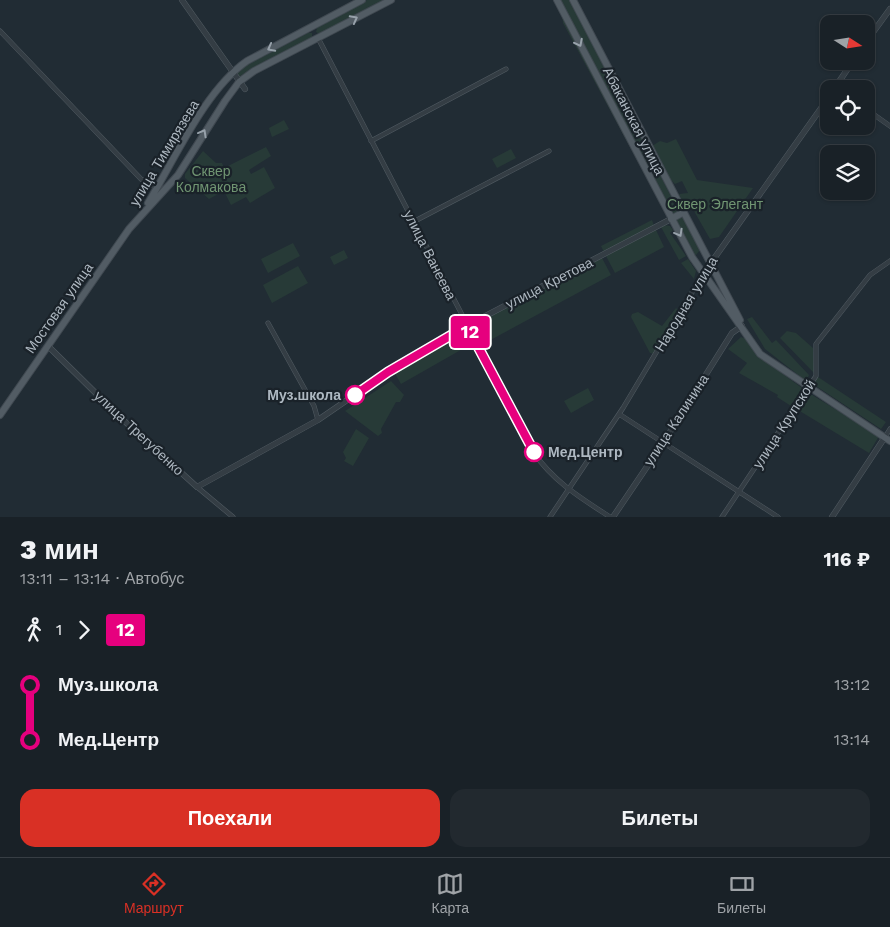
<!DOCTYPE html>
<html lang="ru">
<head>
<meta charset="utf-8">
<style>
  body { margin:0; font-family:"Work Sans",sans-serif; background:#22292f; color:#f1f3f6; height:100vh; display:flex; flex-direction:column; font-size:19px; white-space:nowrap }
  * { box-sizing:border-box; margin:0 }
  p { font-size:16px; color:#9fa3a7 }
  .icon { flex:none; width:28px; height:28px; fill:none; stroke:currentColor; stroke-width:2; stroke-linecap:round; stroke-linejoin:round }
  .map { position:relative; height:517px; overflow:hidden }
  .side { display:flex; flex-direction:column; background:#192127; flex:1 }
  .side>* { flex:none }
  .badge { padding:0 10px; border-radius:4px; font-size:18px; line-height:32px }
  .needle { width:32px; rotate:102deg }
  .fabs { position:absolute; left:820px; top:15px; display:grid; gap:10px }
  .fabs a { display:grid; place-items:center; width:55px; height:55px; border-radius:10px; background:#192127; box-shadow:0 1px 4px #0004,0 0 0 1px #373e44; font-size:25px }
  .map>.badge { position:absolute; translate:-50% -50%; box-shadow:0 0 0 2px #fff }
  .legs { display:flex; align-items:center; gap:8px; height:55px; padding:0 20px; font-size:16px }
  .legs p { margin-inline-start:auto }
  .overview { display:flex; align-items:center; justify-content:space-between; height:85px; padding:0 20px }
  h1 { font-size:28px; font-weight:800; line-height:38px }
  .button { display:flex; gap:10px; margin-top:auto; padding:10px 20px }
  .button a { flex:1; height:58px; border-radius:15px; background:#d93025; color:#fff; font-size:20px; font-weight:800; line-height:58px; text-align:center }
  .button a+a { background:#22292f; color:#f1f3f6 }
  ul { padding:0 20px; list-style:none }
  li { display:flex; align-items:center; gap:18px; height:55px; font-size:19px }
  li i { display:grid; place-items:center; width:8px; height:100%; margin:0 6px; background:currentColor }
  li i::after { content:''; width:12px; height:12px; margin:-6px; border:4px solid; border-radius:50%; background:#192127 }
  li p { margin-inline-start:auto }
  li:first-child i { background:linear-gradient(#0000 50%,currentColor 0) }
  li:last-child i { background:linear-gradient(currentColor 50%,#0000 0) }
  .menu { display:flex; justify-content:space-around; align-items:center; height:70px; border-top:1px solid #373e44; background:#192127; font-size:14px; color:#9fa3a7 }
  .menu a { display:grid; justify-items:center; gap:2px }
  .menu .active { color:#d93025 }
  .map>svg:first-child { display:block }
</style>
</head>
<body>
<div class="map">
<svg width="890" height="517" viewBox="0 0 890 517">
  <rect width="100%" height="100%" fill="#212c34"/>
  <path fill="#273a37" d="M367 0H387L320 34 316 32 317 28Z
    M560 0H570L679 212 672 215Z
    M562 14 645 175 563 23Z
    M308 33H312V38L238 77 237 72 245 66Z
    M284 120 289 129 272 137 269 128Z
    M676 139 697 180 753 188 719 237 710 239 694 211 684 205 679 194 688 193 682 181 675 184 670 179 652 146 660 141 667 143Z
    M266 147 271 156 249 170 251 174 264 167 275 188 250 203 246 197 231 205 224 191 209 199 185 178V174L203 151 216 163H222L224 168Z
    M511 149 516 158 497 168 492 159Z
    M680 217 683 218 700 250 696 255 693 254 675 222Z
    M652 220 654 226 604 252 601 246Z
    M664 225 670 226 673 230 670 233 686 256 679 260 661 227Z
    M656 230 664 247 615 273 606 256Z
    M293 243 300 256 268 273 261 259Z
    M344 250 348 258 334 265 330 257Z
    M602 258 611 275 483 344 473 325Z
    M688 259 696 271 694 279 681 263Z
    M298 266 308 283 272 303 263 285Z
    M676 308 679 311 655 354 650 353 631 317 632 314 638 312 662 326Z
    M752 317 772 343 776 340 809 375 806 381 765 349 747 319Z
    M466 331 473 343 401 384 394 372Z
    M787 331 796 333 813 348 814 373 780 338Z
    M741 337 746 339 760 357 802 388 791 406 777 397 778 395 739 373 747 363 728 349Z
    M818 377 886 422 881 429 813 384Z
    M391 381 404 395 400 402H396L381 429 382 433 378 436 345 411Z
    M588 388 594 400 571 413 564 401Z
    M809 393 879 436 869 453 798 410Z
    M356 429 369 438 353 466 344 461 346 458 343 452Z"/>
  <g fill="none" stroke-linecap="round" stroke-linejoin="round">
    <defs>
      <path id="minor" d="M0 31 141 179 157 188
        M318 38 534 453C554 482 581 498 610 517
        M866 109 890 126
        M371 141 506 69
        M413 222 549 151
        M268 323 314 406 318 420
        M619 414 778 517
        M885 437 890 429
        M197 487 233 517
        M550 517 623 408 703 274
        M722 517 816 376V344L870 275 890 261"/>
      <path id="tertiary" d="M182 0 245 89
        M866 42 890 9
        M834 89 853 61
        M703 274 829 97
        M48 346 121 418 197 487 318 420 388 372 474 322 671 219
        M613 517 663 443 732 333 742 326
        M832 517 885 437"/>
      <path id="primary" d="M557 0 692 257 760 354 890 441
        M573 0 740 320
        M148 203C175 159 205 90 247 61L362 0
        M671 219 684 212
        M0 415 129 229 178 175 225 101 239 82 254 71 391 0"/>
    </defs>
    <use href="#minor" stroke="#515b62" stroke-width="5"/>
    <use href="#tertiary" stroke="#515b62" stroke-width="6"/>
    <use href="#primary" stroke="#404951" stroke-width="8"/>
    <use href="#minor" stroke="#343d44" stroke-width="4"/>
    <use href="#tertiary" stroke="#343d44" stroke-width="5"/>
    <use href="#primary" stroke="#525c64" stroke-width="6"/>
  </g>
  <defs><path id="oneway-chevron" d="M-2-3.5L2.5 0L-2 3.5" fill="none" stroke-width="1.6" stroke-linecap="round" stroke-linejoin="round" transform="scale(1.25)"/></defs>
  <g stroke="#97a1aa">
    <use href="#oneway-chevron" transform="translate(354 19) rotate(-28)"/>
    <use href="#oneway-chevron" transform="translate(579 43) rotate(63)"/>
    <use href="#oneway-chevron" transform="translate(271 48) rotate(152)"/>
    <use href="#oneway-chevron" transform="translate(203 133) rotate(-61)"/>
    <use href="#oneway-chevron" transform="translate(679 233) rotate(61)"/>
  </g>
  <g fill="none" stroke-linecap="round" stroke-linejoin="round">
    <defs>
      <path id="line-1" d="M355 395 388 372 467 326 534 452"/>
    </defs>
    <use href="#line-1" stroke="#fff" stroke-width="11"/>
    <use href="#line-1" stroke="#e6007e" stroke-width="8"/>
  </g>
  <g fill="#fff" stroke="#e6007e" stroke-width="2.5">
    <circle cx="355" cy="395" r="9"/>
    <circle cx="534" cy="452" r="9"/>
  </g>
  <g text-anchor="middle" stroke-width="4.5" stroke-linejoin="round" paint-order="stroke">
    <g font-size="14" fill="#aeb8c1" stroke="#1a2229">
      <text transform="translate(634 121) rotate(63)" y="5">Абаканская улица</text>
      <text transform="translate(164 153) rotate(-59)" y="5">улица Тимирязева</text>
      <text transform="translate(430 255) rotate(63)" y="5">улица Ванеева</text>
      <text transform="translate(549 283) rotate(-27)" y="5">улица Кретова</text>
      <text transform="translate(686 304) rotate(-59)" y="5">Народная улица</text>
      <text transform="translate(59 308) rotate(-55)" y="5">Мостовая улица</text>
      <text transform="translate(676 420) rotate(-57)" y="5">улица Калинина</text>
      <text transform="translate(784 424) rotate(-57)" y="5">улица Крупской</text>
      <text transform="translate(139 433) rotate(43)" y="5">улица Трегубенко</text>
    </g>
    <g font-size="14" fill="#709572" stroke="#1a2229">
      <text x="211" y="176">Сквер<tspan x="211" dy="16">Колмакова</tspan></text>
      <text x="715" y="209">Сквер Элегант</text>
    </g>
    <g font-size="14" font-weight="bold" fill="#aeb8c1" stroke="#1a2229" text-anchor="end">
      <text x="341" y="400">Муз.школа</text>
      <text x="548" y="457" text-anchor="start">Мед.Центр</text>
    </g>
  </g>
</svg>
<div class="fabs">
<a><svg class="needle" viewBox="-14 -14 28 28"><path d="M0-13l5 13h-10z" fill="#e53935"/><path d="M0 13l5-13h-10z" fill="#9fa3a7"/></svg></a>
<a><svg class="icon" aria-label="locate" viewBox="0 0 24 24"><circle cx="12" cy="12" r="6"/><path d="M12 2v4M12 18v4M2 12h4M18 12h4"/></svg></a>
<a><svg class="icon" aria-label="layers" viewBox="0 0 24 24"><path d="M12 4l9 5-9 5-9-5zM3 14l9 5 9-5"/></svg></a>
</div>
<b class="badge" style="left:470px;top:332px;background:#e6007e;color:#fff">12</b>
</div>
<section class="side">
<div class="overview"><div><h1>3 мин</h1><p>13:11 – 13:14 · Автобус</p></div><b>116 ₽</b></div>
<div class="legs"><svg class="icon" aria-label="walk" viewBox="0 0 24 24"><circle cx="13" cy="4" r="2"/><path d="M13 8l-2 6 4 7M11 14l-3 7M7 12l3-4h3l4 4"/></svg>1<svg class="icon" aria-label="forward" viewBox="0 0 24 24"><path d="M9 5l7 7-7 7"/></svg><b class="badge" style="background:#e6007e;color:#fff">12</b></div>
<ul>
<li><i style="color:#e6007e"></i><b>Муз.школа</b><p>13:12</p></li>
<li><i style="color:#e6007e"></i><b>Мед.Центр</b><p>13:14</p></li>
</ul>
<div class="button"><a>Поехали</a><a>Билеты</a></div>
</section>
<nav class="menu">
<a class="active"><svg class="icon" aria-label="directions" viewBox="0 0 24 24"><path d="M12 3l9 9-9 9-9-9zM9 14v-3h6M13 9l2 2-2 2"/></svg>Маршрут</a>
<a><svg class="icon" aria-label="map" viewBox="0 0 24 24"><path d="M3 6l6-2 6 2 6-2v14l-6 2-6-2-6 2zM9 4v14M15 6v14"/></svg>Карта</a>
<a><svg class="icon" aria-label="tickets" viewBox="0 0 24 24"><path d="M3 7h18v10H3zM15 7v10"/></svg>Билеты</a>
</nav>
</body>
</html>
